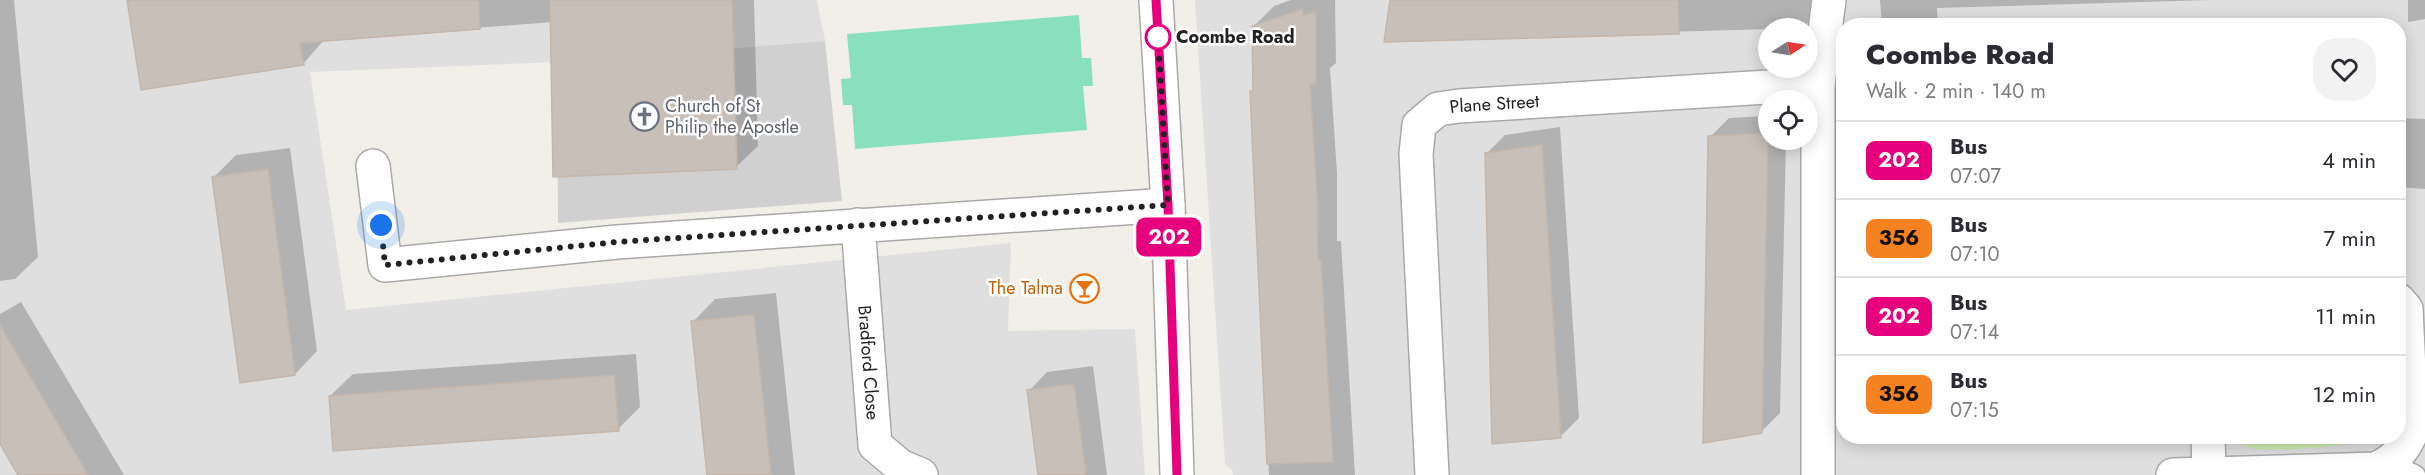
<!DOCTYPE html>
<html lang="en">
<head>
<meta charset="utf-8">
<style>
  body { margin:0; font-family:Jost,sans-serif; background:#f2f2f3; color:#2b2b33; height:100vh; display:flex; flex-direction:column; font-size:22px; white-space:nowrap }
  * { box-sizing:border-box; margin:0 }
  p { font-size:20px; color:#7c7c81 }
  .icon { flex:none; width:33px; height:33px; fill:none; stroke:currentColor; stroke-width:2; stroke-linecap:round; stroke-linejoin:round }
  .map { position:relative; flex:1; overflow:hidden }
  .panel { position:absolute; left:1836px; top:18px; width:570px; height:426px; display:flex; flex-direction:column; background:#fff; border-radius:24px; box-shadow:0 3px 15px #0003 }
  .panel>* { flex:none }
  .badge { padding:0 12px; border-radius:9px; font-size:21px; line-height:39px }
  .needle { width:39px; rotate:78deg }
  .fabs { position:absolute; left:1758px; top:18px; display:grid; gap:12px }
  .fabs a { display:grid; place-items:center; width:60px; height:60px; border-radius:50%; background:#fff; box-shadow:0 3px 15px #0003; font-size:30px }
  .you { position:absolute; width:30px; height:30px; margin:-15px; border:4px solid #fff; border-radius:50%; background:#1a73e8; box-shadow:0 0 0 9px #1a73e833 }
  .map>.badge { position:absolute; translate:-50% -50%; box-shadow:0 0 0 3px #fff }
  .round { display:grid; place-items:center; flex:none; width:63px; height:63px; border-radius:24px; background:#f2f2f3 }
  .head { display:flex; align-items:center; justify-content:space-between; height:102px; padding:0 30px }
  h1 { font-size:28px; font-weight:800; line-height:45px }
  ul { padding:0; list-style:none }
  li { display:flex; align-items:center; gap:18px; height:78px; padding:0 30px; border-top:2px solid #e1e1e2 }
  li div { flex:1 }
  li b { display:block; font-size:22px }
  li em { font-style:normal }
  li .badge { min-width:66px; font-weight:700; text-align:center }
  .map>svg:first-child { display:block }
</style>
</head>
<body>
<div class="map">
<svg width="2425" height="475" viewBox="0 0 2425 475">
  <rect width="100%" height="100%" fill="#f2efe9"/>
  <path fill="#e0dfdf" fill-rule="evenodd" d="M0 0H817L825 41 557 62 310 72 346 310 1011 243 1008 331 1135 329 1145 475H0Z
    M1195 0H2425V475H1233L1232 470 1225 464ZM1844 26H2398V436H1844ZM1768 28H1808V68H1768ZM1768 100H1808V140H1768Z"/>
  <path fill="#d0d0d0" d="M825 41 842 201 558 223 557 62Z"/>
  <path fill="#cdebb0" d="M2235 437H2376C2362 446 2267 453 2250 448 2245 446 2240 440 2235 437Z"/>
  <path fill="#88e0be" d="M1079 15 1082 58H1091L1093 86H1083L1087 130 855 149 852 105H843L841 79 851 78 847 34Z"/>
  <path fill="#0003" d="M0 0H14L38 257 15 279 0 281Z
    M130 0H754L758 146 736 167 552 22 324 40 303 64Z
    M1291 0H1335L1336 63 1330 68 1337 173V241H1341L1355 475H1269L1251 92 1255 88 1254 26 1274 6Z
    M1391 0H1821V10L1802 28 1385 40Z
    M1880 0H2211L1937 8 1938 26H1882Z
    M2408 0H2425V19L2408 22Z
    M1768 116V140H1786L1780 413 1761 432 1710 137 1729 118Z
    M2398 118 2425 119V189L2398 187Z
    M1560 127 1579 418 1560 437 1486 154 1505 135Z
    M290 148 317 351 295 374 214 177 236 155Z
    M776 293 795 475H724L693 322 715 299Z
    M21 302 124 475H20L0 441V314Z
    M636 354 640 407 618 429 330 396 353 374Z
    M1093 366 1107 475H1040L1029 391 1047 372Z"/>
  <path fill="#c7bfb8" stroke="#c4b6ab" stroke-width="1.5" d="M127 0H479L480 29 300 43 304 65 141 90Z
    M550 0H732L737 169 553 177Z
    M1390 0H1678L1679 34 1384 42Z
    M1303 9V15L1316 12V84H1310L1317 194 1318 260 1321 261 1333 462 1267 464 1250 91H1253L1252 26Z
    M1768 133 1762 433 1703 443 1708 136Z
    M1542 145 1561 438 1492 444 1485 153Z
    M268 169 295 375 240 383 212 177Z
    M754 315 771 475H707L691 321Z
    M0 325 88 475H18L0 444Z
    M614 375 619 431 333 451 329 396Z
    M1074 384 1086 475H1038L1027 390Z"/>
  <g fill="none" stroke-linecap="round" stroke-linejoin="round">
    <defs>
      <path id="service" d="M2390 462 2416 475"/>
      <g id="minor">
        <path d="M1818 84 1829 0"/>
        <path d="M373 166 385 265 617 242 1168 205"/>
        <path id="s1" d="M858 225 875 445 900 466 921 475"/>
        <path d="M2208 436 2209 474 2376 469C2395 460 2404 450 2412 431L2406 309 2398 300"/>
        <path id="s2" d="M1432 475 1416 154 1419 125 1438 109 1459 106 1818 84V475"/>
        <path d="M2173 475 2209 474"/>
      </g>
      <path id="tertiary" d="M1156 0 1168 205 1177 475"/>
    </defs>
    <use href="#service" stroke="#a9a9a9" stroke-width="21"/>
    <use href="#minor" stroke="#a9a9a9" stroke-width="36"/>
    <use href="#tertiary" stroke="#a9a9a9" stroke-width="36"/>
    <use href="#service" stroke="#fff" stroke-width="18"/>
    <use href="#minor" stroke="#fff" stroke-width="33"/>
    <use href="#tertiary" stroke="#fff" stroke-width="33"/>
  </g>
  <g fill="none" stroke-linecap="round" stroke-linejoin="round">
    <defs>
      <path id="line" d="M1156 0 1168 205 1177 475"/>
    </defs>
    <use href="#line" stroke="#fff" stroke-width="14"/>
    <use href="#line" stroke="#e6007e" stroke-width="9"/>
    <path stroke="#222" stroke-width="6" stroke-dasharray="0 10.8" d="M381 225 385 265 617 242 1168 205 1158 37"/>
  </g>
  <defs>
    <symbol id="church-ring" viewBox="-11 -11 22 22"><circle r="9.5" fill="#fff" stroke="#6b7280" stroke-width="1.5"/><path d="M-1.2-6h2.4v3.5h3.3v2.4h-3.3V6h-2.4V-.1h-3.3v-2.4h3.3Z" fill="#6b7280"/></symbol>
    <symbol id="bar-ring" viewBox="-11 -11 22 22"><circle r="9.5" fill="#fff" stroke="#e8710a" stroke-width="1.5"/><path d="M-6-5H6L.8 .8V4.5H3.5V6h-7V4.5H-.8V.8Z" fill="#e8710a"/></symbol>
  </defs>
  <g fill-rule="evenodd">
    <use href="#church-ring" x="628" y="100" width="33" height="33"/>
    <use href="#bar-ring" x="1068" y="272" width="33" height="33"/>
  </g>
  <circle fill="#fff" stroke="#e6007e" stroke-width="3" cx="1158" cy="37" r="12"/>
  <g text-anchor="middle" stroke-width="5" stroke-linejoin="round" paint-order="stroke">
    <g font-size="18" font-weight="bold" fill="#222" stroke="#fff" text-anchor="start">
      <text x="1176" y="43">Coombe Road</text>
    </g>
    <g font-size="18" fill="#222" stroke="#fff">
      <text dy="6" stroke="none"><textPath href="#s2" startOffset="432">Plane Street</textPath></text>
      <text dy="6" stroke="none"><textPath href="#s1" startOffset="138">Bradford Close</textPath></text>
    </g>
    <g font-size="18" fill="#5b616d" stroke="#fff" text-anchor="start">
      <text x="665" y="112">Church of St<tspan x="665" dy="21">Philip the Apostle</tspan></text>
    </g>
    <g font-size="18" fill="#c56008" stroke="#fff" text-anchor="end">
      <text x="1063" y="294">The Talma</text>
    </g>
  </g>
</svg>
<div class="fabs">
<a><svg class="needle" viewBox="-14 -14 28 28"><path d="M0-13l5 13h-10z" fill="#e53935"/><path d="M0 13l5-13h-10z" fill="#7c7c81"/></svg></a>
<a><svg class="icon" aria-label="locate" viewBox="0 0 24 24"><circle cx="12" cy="12" r="6"/><path d="M12 2v4M12 18v4M2 12h4M18 12h4"/></svg></a>
</div>
<div class="you" style="left:381px;top:225px"></div>
<b class="badge" style="left:1169px;top:237px;background:#e6007e;color:#fff">202</b>
<section class="panel">
<div class="head"><div><h1>Coombe Road</h1><p>Walk · 2 min · 140 m</p></div><a class="round"><svg class="icon" aria-label="heart" viewBox="0 0 24 24"><path d="M12 20l-8-8c-3-5 5-10 8-4 3-6 11-1 8 4z"/></svg></a></div>
<ul>
<li><span class="badge" style="background:#e6007e;color:#fff">202</span><div><b>Bus</b><p>07:07</p></div><em>4 min</em></li>
<li><span class="badge" style="background:#f58220;color:#111">356</span><div><b>Bus</b><p>07:10</p></div><em>7 min</em></li>
<li><span class="badge" style="background:#e6007e;color:#fff">202</span><div><b>Bus</b><p>07:14</p></div><em>11 min</em></li>
<li><span class="badge" style="background:#f58220;color:#111">356</span><div><b>Bus</b><p>07:15</p></div><em>12 min</em></li>
</ul>
</section>
</div>
</body>
</html>
